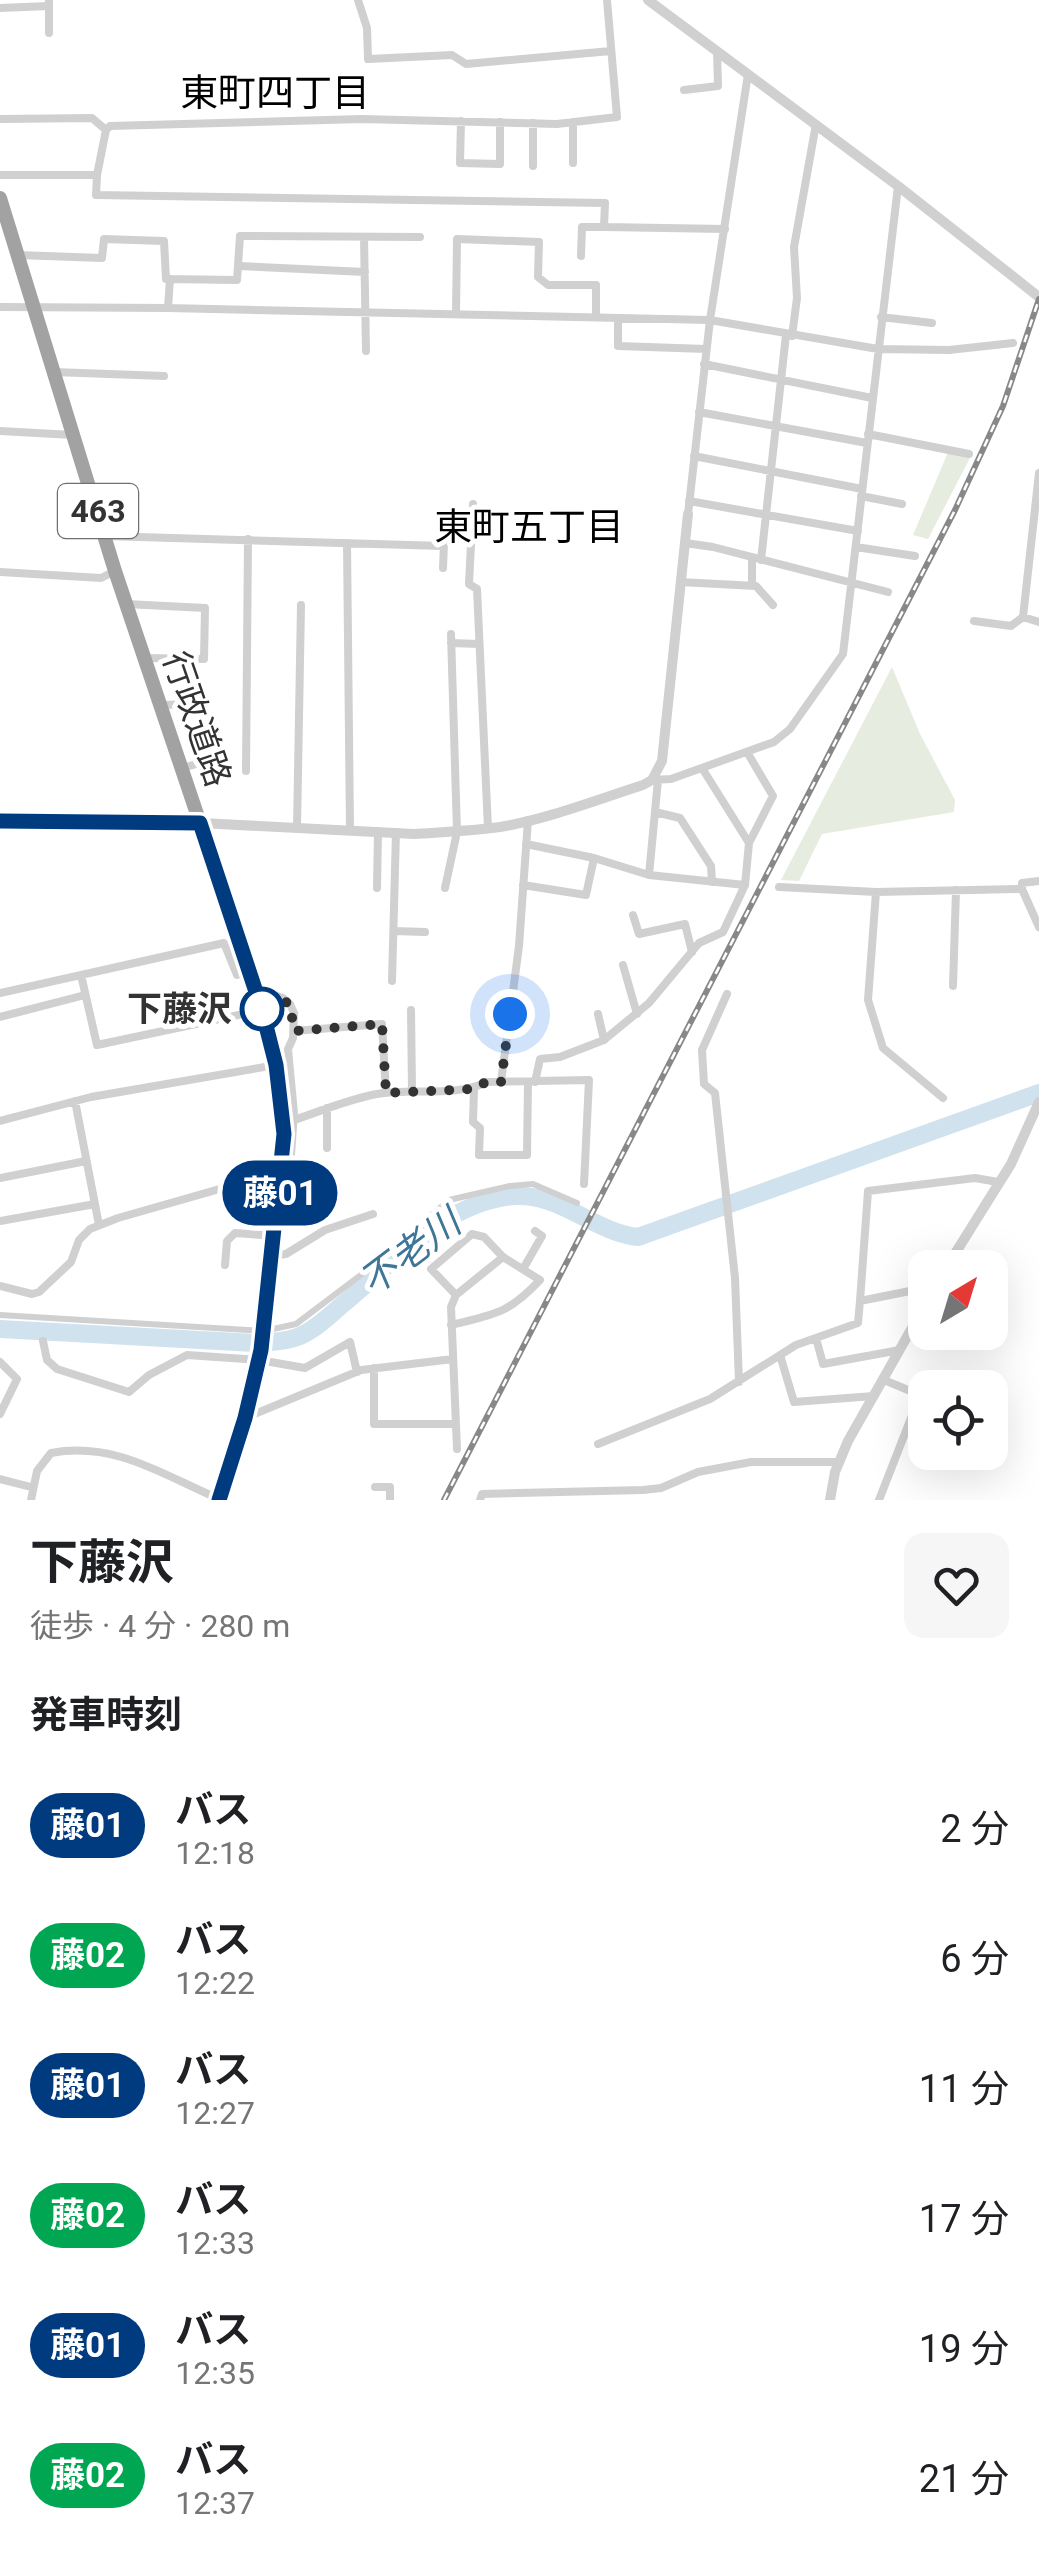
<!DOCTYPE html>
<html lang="ja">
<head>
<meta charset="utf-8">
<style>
  body { margin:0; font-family:Roboto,"Noto Sans JP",sans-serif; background:#f6f6f6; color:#202124; height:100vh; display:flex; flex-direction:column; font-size:38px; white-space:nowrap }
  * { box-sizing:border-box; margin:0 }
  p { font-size:32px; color:#757577 }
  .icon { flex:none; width:55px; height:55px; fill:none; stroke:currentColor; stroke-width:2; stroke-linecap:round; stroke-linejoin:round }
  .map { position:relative; height:1500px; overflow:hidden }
  .side { display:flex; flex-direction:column; background:#fff; flex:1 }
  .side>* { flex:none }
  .badge { padding:0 20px; border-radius:32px; font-size:35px; line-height:65px }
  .needle { width:65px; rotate:38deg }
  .tools { position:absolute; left:908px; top:1250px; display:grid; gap:20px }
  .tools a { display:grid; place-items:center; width:100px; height:100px; border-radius:20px; background:#fff; box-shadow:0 10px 40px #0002; font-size:50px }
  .you { position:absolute; width:50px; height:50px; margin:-25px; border:8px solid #fff; border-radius:50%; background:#1a73e8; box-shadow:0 0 0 15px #1a73e833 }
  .map>.badge { position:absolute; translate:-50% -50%; box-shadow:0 0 0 5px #fff }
  h2 { padding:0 30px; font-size:38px; line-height:90px }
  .round { display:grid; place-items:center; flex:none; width:105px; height:105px; border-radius:20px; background:#f6f6f6 }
  .headline { display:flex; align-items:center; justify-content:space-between; height:170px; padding:0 30px }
  h1 { font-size:48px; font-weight:700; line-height:75px }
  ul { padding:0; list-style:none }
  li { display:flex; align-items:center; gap:30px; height:130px; padding:0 30px }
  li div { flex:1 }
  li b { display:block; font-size:38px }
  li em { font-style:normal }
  li .badge { min-width:110px; font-weight:700; text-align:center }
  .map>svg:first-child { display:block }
</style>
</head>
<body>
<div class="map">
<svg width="1039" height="1500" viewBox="0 0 1039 1500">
  <rect width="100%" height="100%" fill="#fff"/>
  <path fill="#e6ecdf" d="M949 450 972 454 928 539 913 535Z
    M892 667 920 734 955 800 954 812 822 834 799 881 781 880Z"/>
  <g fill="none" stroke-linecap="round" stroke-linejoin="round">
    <path stroke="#cfe2ee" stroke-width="18" d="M0 1329 255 1343C270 1342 286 1342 300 1336 316 1329 330 1315 343 1304 394 1262 447 1200 516 1196 561 1194 594 1232 638 1237L1039 1093"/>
    <path stroke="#d0d0d0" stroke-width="6" d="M0 1315 264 1331 296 1324 374 1265 449 1200 510 1186 533 1184 577 1203"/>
    <path stroke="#d0d0d0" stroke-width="8" d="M49 0V33
      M358 0 367 28 368 59 452 55 466 64 611 51
      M0 8 49 6
      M684 90 718 86 717 51
      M0 119 92 118 106 130
      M461 121 460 163 500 164V122
      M533 123V166
      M573 163V122
      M0 175H97L106 130 110 126 362 119 557 124 617 117 607 0
      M97 175 96 195 605 203 604 227H582L581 256
      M604 227 725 229
      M364 237 366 351
      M17 255 102 258 104 239 164 241 166 279 237 280 240 236 420 237
      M238 266 365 272
      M0 307 168 308 710 320 878 349 949 350 1013 343
      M168 308 170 279
      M456 314 457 239 539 242 538 277 548 285H596V317
      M881 317 932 323
      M618 318V346L706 349
      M792 336 797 298 794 247 816 124
      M704 364 872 398
      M54 372 164 376
      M699 412 867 443
      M0 431 73 435
      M868 434 969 454
      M694 456 862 489
      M861 496 902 504
      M689 501 858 531
      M473 504 469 584 477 589 488 828
      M688 514 710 320 748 74
      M105 536 444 546
      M347 543 350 830
      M685 543 713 547 888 592
      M856 547 915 556
      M761 560 786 335
      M443 568 445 518
      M0 572 101 578 115 571
      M680 582 756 586 773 605
      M752 585V557
      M126 604 205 608 204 659 144 658
      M1023 617 1039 622
      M974 621 1011 626 1023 617 1039 473
      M451 643 479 644
      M160 705 205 704 204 762 182 768
      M702 768 749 843
      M246 771 248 539
      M652 780 671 779 774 742 790 729 843 654 898 186
      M655 812 680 818 711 866 712 882
      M297 828 301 605
      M594 858 649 875
      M1039 881 1022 883V889L1039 927
      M523 885 586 895 594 858 526 844
      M745 885 749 843 773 796 747 752
      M779 887 876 892 1022 889
      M377 888 378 831
      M445 888 457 832 451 634
      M876 892 868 1000 883 1048 943 1098
      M633 915 639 934 685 924 692 952
      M394 931 425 932
      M623 965 637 1014
      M81 975 97 1045 262 1010
      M392 981 396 832
      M953 986 956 890
      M0 993 224 943 237 975 250 971
      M727 994 702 1050 704 1084 715 1093 735 1278 739 1382
      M411 1010 412 1090
      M598 1014 604 1040
      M0 1017 85 995
      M294 1031 382 1024 386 1093
      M501 1082 519 946 528 820
      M535 1082 540 1059 560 1057 604 1040 649 1003 699 943 723 932 745 885 649 875 658 780
      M474 1089 473 1122 480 1128 479 1155H527L528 1082
      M75 1101 99 1225
      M294 1120C321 1111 349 1099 377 1094 409 1088 460 1097 486 1082L589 1080 584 1184
      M0 1121 91 1097 276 1065
      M327 1148V1108
      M0 1178 86 1161
      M0 1221 95 1204
      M272 1256 286 1254 325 1230 373 1214
      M225 1265 227 1241 235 1233 275 1236
      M523 1269 542 1236 535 1231
      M0 1286 32 1294 39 1292 71 1262 79 1240 90 1229 118 1218 290 1169 294 1113 288 1049 293 1038 294 1013 290 1004 283 998 256 989
      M860 1301 868 1191 975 1178 998 1182
      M451 1325C495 1314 508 1314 540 1280L503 1257 484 1237 472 1234 431 1269 456 1295
      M816 1338 823 1364 900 1350
      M43 1341 47 1360 57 1369 129 1392 149 1375 187 1355 259 1360 305 1368 350 1342 357 1372
      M780 1355 794 1402 874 1396
      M0 1362 17 1379 0 1414
      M374 1368V1424H455
      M245 1418 361 1370 453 1359
      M598 1444 710 1399 796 1345 858 1323 860 1301 925 1288
      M457 1449 451 1307 456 1295 503 1257
      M0 1479 31 1487
      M375 1487H390V1500
      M31 1500 37 1471 51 1453C115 1441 163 1475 219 1499
      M480 1500 482 1494 643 1490 661 1488 698 1472 751 1462H839
      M879 1500 920 1395 884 1380"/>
    <path stroke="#d0d0d0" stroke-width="10" d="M648 0 898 186 1039 297
      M0 821 200 823 414 834C443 832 471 831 500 827 548 819 596 800 643 785L652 780 662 761 688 514
      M946 1268 1011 1164 1039 1102
      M830 1500 835 1472 848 1441 925 1305"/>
    <path stroke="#a2a2a2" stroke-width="14" d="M0 198 115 571 256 989 276 1065 284 1133 264 1331 245 1418 219 1500"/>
    <defs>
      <path id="rail" d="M444 1500 955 510 1003 406 1039 299"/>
    </defs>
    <use href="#rail" stroke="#888" stroke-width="6"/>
    <use href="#rail" stroke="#fff" stroke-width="2.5" stroke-dasharray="8" stroke-linecap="butt"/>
  </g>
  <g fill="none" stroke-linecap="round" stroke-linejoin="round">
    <defs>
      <path id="line" d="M0 821 200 823 262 1010 276 1065 284 1134 261 1350 245 1418 219 1500"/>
    </defs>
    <use href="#line" stroke="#fff" stroke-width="22"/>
    <use href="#line" stroke="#003b80" stroke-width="15"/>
    <path stroke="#333" stroke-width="10" stroke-dasharray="0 18" d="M262 1009 256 989 290 1004 294 1031 382 1024 386 1093 474 1089 486 1082H501L510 1014"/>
  </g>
  <circle fill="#fff" stroke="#003b80" stroke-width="5" cx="262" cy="1009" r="20"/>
  <g text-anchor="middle" stroke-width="10" stroke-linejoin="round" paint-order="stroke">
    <rect fill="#fff" stroke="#707070" stroke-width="2.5" x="58" y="484" width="80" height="54" rx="8"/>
    <g font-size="32" font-weight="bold" fill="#333">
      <text x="98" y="522">463</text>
    </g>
    <g font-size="35" fill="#333" stroke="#fff">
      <text transform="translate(197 719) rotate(71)" y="12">行政道路</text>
    </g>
    <g font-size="35" font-weight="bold" fill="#333" stroke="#fff" text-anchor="end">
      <text x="232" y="1021">下藤沢</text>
    </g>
    <g font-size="38" fill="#000" stroke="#fff">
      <text x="275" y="106">東町四丁目</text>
      <text x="529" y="540">東町五丁目</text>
    </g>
    <g font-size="38" font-style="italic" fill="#3f7597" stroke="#fff">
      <text transform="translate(410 1252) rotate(-37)" y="13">不老川</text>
    </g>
  </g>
</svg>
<div class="tools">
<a><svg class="needle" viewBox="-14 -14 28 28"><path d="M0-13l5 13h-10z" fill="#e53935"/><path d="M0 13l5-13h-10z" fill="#757577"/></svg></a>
<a><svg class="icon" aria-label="locate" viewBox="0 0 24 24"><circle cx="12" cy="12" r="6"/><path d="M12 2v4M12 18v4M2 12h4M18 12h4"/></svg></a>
</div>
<div class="you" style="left:510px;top:1014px"></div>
<b class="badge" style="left:280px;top:1193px;background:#003b80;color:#fff">藤01</b>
</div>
<section class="side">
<div class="headline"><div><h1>下藤沢</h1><p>徒歩 · 4 分 · 280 m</p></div><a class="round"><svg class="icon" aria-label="heart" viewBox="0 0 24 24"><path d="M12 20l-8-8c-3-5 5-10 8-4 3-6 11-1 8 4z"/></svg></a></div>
<h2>発車時刻</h2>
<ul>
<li><span class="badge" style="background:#003b80;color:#fff">藤01</span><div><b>バス</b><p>12:18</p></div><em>2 分</em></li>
<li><span class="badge" style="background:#00a651;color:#fff">藤02</span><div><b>バス</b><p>12:22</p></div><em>6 分</em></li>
<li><span class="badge" style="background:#003b80;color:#fff">藤01</span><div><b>バス</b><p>12:27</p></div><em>11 分</em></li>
<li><span class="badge" style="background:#00a651;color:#fff">藤02</span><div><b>バス</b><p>12:33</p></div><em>17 分</em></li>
<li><span class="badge" style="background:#003b80;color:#fff">藤01</span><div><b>バス</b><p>12:35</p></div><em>19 分</em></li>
<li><span class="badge" style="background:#00a651;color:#fff">藤02</span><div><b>バス</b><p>12:37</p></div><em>21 分</em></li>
</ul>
</section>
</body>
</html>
